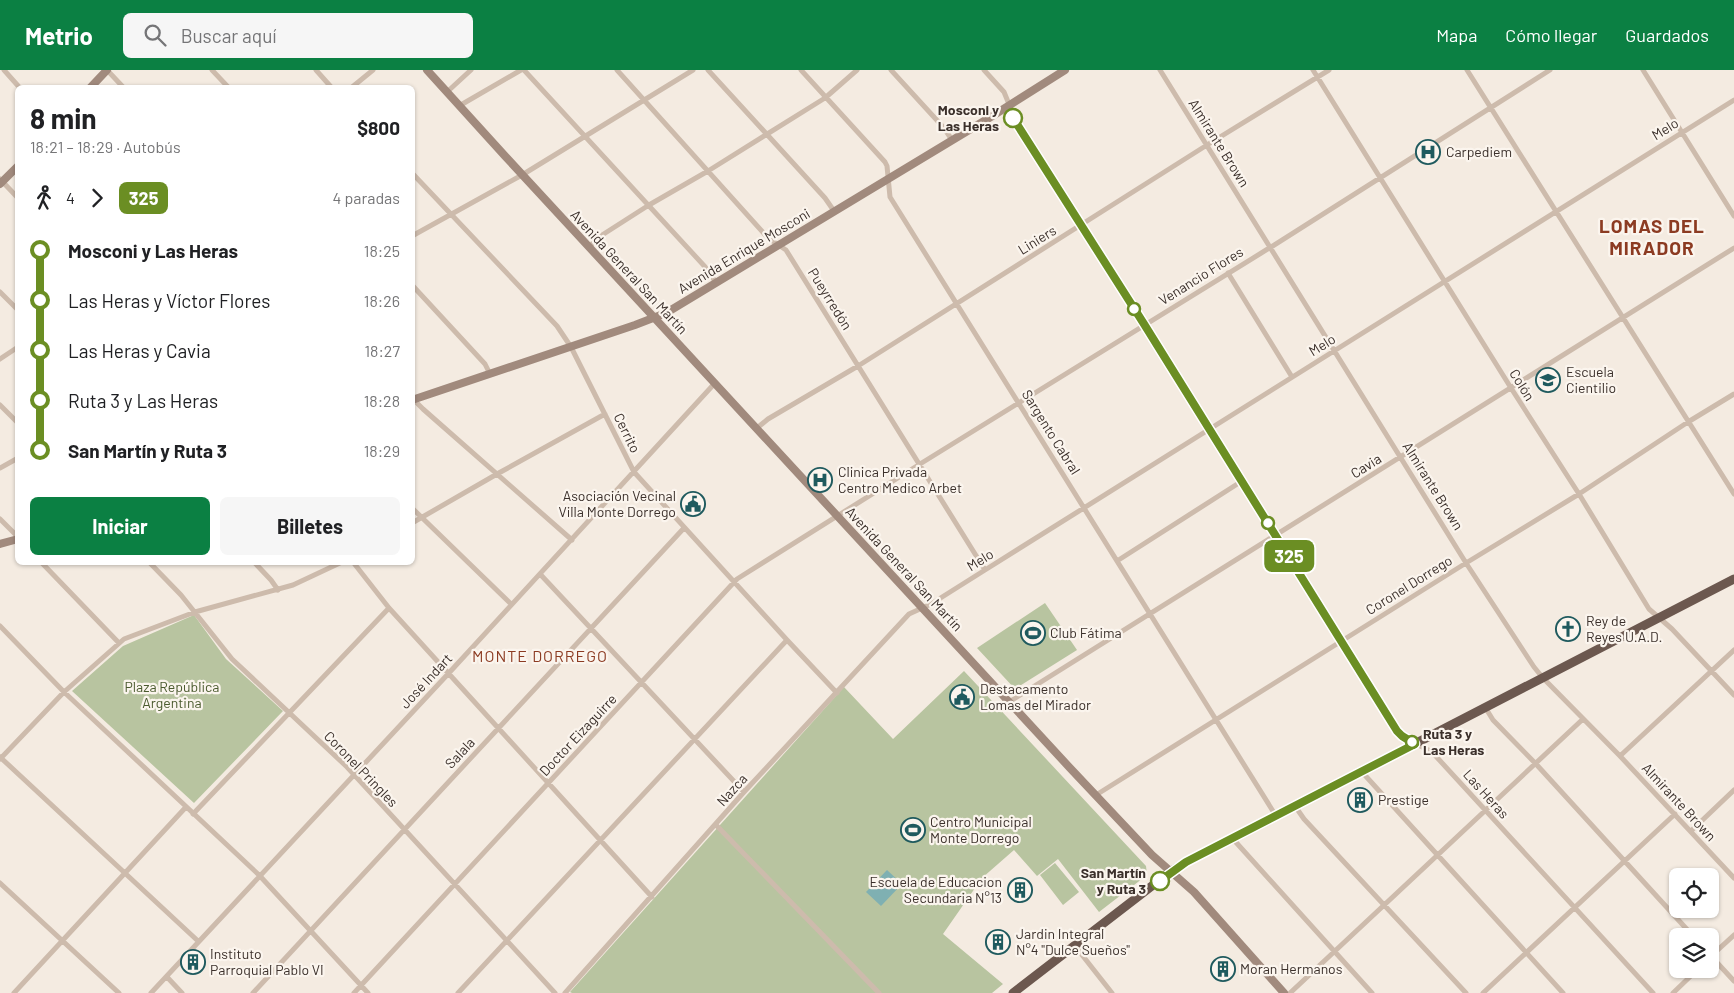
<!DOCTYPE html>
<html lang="es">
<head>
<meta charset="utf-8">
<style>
  body { margin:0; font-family:Barlow,sans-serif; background:#f6f6f6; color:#202124; height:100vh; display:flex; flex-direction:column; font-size:19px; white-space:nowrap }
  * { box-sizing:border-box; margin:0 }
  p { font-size:16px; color:#757577 }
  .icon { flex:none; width:28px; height:28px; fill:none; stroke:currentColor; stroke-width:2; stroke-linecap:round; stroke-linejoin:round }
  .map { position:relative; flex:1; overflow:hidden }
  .sheet { position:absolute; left:15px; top:15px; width:400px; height:480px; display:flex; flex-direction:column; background:#fff; border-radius:8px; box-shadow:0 1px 4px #0004 }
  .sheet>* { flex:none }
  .badge { padding:0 10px; border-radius:8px; font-size:18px; line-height:32px }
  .buttons { position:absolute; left:1669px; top:798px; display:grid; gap:10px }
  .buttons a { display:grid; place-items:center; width:50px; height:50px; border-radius:8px; background:#fff; box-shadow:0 1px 4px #0004; font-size:25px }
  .map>.badge { position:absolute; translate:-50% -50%; box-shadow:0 0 0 2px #fff }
  .legs { display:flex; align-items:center; gap:8px; height:55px; padding:0 15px; font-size:16px }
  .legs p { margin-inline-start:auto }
  .overview { display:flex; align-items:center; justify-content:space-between; height:85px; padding:0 15px }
  h1 { font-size:28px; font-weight:700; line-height:38px }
  .cta { display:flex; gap:10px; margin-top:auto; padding:10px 15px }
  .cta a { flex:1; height:58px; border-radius:8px; background:#0b8043; color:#fff; font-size:20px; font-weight:700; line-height:58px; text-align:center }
  .cta a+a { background:#f6f6f6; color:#202124 }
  ul { padding:0 15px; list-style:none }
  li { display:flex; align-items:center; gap:18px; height:50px; font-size:19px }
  li i { display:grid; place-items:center; width:8px; height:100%; margin:0 6px; background:currentColor }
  li i::after { content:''; width:12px; height:12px; margin:-6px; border:4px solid; border-radius:50%; background:#fff }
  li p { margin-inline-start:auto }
  li:first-child i { background:linear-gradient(#0000 50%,currentColor 0) }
  li:last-child i { background:linear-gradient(currentColor 50%,#0000 0) }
  header { display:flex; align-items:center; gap:30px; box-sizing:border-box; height:70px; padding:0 25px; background:#0b8043; color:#fff }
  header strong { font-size:24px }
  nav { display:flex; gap:28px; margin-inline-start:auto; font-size:18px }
  .search { width:350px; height:45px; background:#f6f6f6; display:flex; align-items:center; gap:12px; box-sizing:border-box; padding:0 18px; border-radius:8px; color:#757577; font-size:19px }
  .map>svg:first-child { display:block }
</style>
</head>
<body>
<header>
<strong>Metrio</strong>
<div class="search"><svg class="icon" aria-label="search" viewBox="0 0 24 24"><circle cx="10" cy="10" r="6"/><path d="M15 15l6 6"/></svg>Buscar aquí</div>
<nav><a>Mapa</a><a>Cómo llegar</a><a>Guardados</a></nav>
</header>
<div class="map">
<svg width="1734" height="923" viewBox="0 0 1734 923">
  <rect width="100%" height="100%" fill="#f4ebe1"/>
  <path fill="#b8c4a0" d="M1045 533 1077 580 1015 619 977 578Z
    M194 545 226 589 283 641 194 733 72 621 123 576Z
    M964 601 1146 796 1147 805 1099 842 1058 789 1037 806 1014 780 982 808 943 864 1003 914 992 923H572L570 922 844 617 893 669Z
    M1055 793 1079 822 1063 835 1040 805Z"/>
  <path fill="#7fb0b2" d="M887 800 902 814 881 836 866 822Z"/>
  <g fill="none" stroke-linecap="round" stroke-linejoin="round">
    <path stroke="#cdbbac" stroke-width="5" d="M4 0 20 18
      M107 0 124 18
      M212 0 229 18
      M316 0 332 18
      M524 0 708 200 716 213
      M617 0 768 168 786 180 985 500
      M708 0 825 128 834 141
      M801 0 885 92 887 96 890 127 1276 746
      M891 0 944 58 952 70
      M984 0 1004 22 1018 56 1144 254 1397 661 1401 666 1432 682 1653 923
      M1160 0 1466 493 1534 597 1543 608 1620 686 1734 808
      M1313 0 1511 318 1579 424 1649 539 1672 559 1734 625
      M1467 0 1734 424
      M1643 0 1734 146
      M351 18 373 0
      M447 22 471 0
      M459 36 521 0
      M412 103 557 256 571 277 634 402 787 570 837 623
      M0 109 18 128
      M412 166 522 105 693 0
      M589 177 599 167 649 135 708 101 825 28 857 0
      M1228 203 1292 307
      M412 215 485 294 490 304
      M0 222 18 240
      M0 289 18 277
      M413 329 423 339 572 470
      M0 335 18 353
      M757 358 768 349 858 296 1207 75 1329 0
      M0 398 18 388
      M412 438 511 534
      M0 449 18 467
      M412 453 497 404 605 344
      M1117 491 1242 411
      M41 492 119 573
      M149 492 181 525 232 589 347 697 555 923
      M254 492 271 510 278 520
      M353 492 389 538 652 827
      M540 504 744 722
      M0 556 64 622 259 805 368 923
      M1009 632 1734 178
      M1485 637 1493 650 1536 694 1693 866
      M1620 686 1734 580
      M0 687 198 871
      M0 689 64 622 124 569 195 542 293 515 342 492
      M1362 702 1563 923
      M1096 725 1466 493 1579 424 1688 352 1734 324
      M1295 736 1304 749 1466 923
      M193 744 389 538
      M716 755 879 923
      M1691 761 1734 720
      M1233 769 1372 923
      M0 813 119 923
      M1075 876 1112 923
      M1710 885 1734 911
      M1710 887 1734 865
      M167 907 182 923
      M14 923 186 737
      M151 923 448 604 715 313
      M253 923 684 458
      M354 923 737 509 920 394 1271 177 1550 0
      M458 923 787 570
      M565 923 744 722 909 544 931 534 985 500 1734 30
      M1290 923 1583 649
      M1483 923 1675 744
      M1673 923 1698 899"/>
    <path stroke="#a18a7d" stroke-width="8" d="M427 0 505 86 1070 698 1152 785 1194 822 1284 923
      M90 18 107 0
      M0 114 18 96
      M412 330 635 255 666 243 994 45 1065 0
      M0 474 18 469"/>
    <path stroke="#6c584f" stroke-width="9" d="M1013 923 1170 802 1186 792 1734 509"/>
  </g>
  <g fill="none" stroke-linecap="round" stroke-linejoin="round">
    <defs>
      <path id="line-1" d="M1013 48 1144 254 1397 661 1402 666 1415 674 1186 792 1160 811"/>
    </defs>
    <use href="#line-1" stroke="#fff" stroke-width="11"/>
    <use href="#line-1" stroke="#6b8e23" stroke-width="8"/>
  </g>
  <defs>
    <symbol id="hospital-ring" viewBox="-11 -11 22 22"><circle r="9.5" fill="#fbf5ee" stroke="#1f5a5e" stroke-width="1.5"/><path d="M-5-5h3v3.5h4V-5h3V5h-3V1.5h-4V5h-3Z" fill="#1f5a5e"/></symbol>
    <symbol id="school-ring" viewBox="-11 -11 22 22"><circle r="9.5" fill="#fbf5ee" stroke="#1f5a5e" stroke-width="1.5"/><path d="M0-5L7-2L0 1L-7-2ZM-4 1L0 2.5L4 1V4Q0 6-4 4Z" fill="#1f5a5e"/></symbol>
    <symbol id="civic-ring" viewBox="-11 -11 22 22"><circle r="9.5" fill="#fbf5ee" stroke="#1f5a5e" stroke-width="1.5"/><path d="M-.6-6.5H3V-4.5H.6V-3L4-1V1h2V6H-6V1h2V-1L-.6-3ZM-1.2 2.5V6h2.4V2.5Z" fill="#1f5a5e"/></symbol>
    <symbol id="church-ring" viewBox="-11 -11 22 22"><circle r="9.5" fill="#fbf5ee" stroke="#1f5a5e" stroke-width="1.5"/><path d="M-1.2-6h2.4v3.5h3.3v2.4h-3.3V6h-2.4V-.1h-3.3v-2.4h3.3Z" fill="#1f5a5e"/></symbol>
    <symbol id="stadium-ring" viewBox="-11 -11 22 22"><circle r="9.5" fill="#fbf5ee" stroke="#1f5a5e" stroke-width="1.5"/><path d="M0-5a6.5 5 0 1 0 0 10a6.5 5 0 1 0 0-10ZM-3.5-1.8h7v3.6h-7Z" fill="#1f5a5e"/></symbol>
    <symbol id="building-ring" viewBox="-11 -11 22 22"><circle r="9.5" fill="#fbf5ee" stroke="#1f5a5e" stroke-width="1.5"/><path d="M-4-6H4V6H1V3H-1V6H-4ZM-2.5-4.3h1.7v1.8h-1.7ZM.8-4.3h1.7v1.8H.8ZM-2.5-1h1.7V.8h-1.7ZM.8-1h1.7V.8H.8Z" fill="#1f5a5e"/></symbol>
  </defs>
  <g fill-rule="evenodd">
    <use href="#hospital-ring" x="1414" y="68" width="28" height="28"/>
    <use href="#school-ring" x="1534" y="296" width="28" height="28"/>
    <use href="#hospital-ring" x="806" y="396" width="28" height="28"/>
    <use href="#civic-ring" x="679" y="420" width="28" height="28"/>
    <use href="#church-ring" x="1554" y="545" width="28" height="28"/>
    <use href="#stadium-ring" x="1019" y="549" width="28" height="28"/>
    <use href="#civic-ring" x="948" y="613" width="28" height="28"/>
    <use href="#building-ring" x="1346" y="716" width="28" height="28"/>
    <use href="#stadium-ring" x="899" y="746" width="28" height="28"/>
    <use href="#building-ring" x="1006" y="806" width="28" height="28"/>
    <use href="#building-ring" x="984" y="858" width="28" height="28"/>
    <use href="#building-ring" x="179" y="878" width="28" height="28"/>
    <use href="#building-ring" x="1209" y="885" width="28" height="28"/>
  </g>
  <g fill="#fff" stroke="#6b8e23" stroke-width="2.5">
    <circle cx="1013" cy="48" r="9"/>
    <circle cx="1134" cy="239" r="6"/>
    <circle cx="1268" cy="453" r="6"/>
    <circle cx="1412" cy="672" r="6"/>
    <circle cx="1160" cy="811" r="9"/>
  </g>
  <g text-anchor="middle" stroke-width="4.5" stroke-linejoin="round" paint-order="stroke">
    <g font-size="14" font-weight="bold" fill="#3b302b" stroke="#fbf5ee" text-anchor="end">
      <text x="999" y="45">Mosconi y<tspan x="999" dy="16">Las Heras</tspan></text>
      <text x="1423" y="669" text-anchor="start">Ruta 3 y<tspan x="1423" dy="16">Las Heras</tspan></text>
      <text x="1146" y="808">San Martín<tspan x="1146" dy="16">y Ruta 3</tspan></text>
    </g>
    <g font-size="14" fill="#3b302b" stroke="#fbf5ee">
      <text transform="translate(1665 59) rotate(-32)" y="5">Melo</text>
      <text transform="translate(1219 73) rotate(58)" y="5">Almirante Brown</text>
      <text transform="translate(1037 170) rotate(-32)" y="5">Liniers</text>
      <text transform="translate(744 181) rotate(-31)" y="5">Avenida Enrique Mosconi</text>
      <text transform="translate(629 202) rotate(47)" y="5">Avenida General San Martín</text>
      <text transform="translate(1201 206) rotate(-32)" y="5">Venancio Flores</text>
      <text transform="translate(830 229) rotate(58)" y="5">Pueyrredón</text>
      <text transform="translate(1322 275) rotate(-32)" y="5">Melo</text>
      <text transform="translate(1522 315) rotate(58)" y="5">Colón</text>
      <text transform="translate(1051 362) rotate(58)" y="5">Sargento Cabral</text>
      <text transform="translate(627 363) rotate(64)" y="5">Cerrito</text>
      <text transform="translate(1366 396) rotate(-32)" y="5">Cavia</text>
      <text transform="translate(1433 416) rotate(58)" y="5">Almirante Brown</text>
      <text transform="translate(980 490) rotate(-32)" y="5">Melo</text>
      <text transform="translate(904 499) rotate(47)" y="5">Avenida General San Martín</text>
      <text transform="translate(1409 515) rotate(-32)" y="5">Coronel Dorrego</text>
      <text transform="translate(426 611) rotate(-47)" y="5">José Indart</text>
      <text transform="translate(578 665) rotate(-47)" y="5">Doctor Eizaguirre</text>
      <text transform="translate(460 683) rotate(-47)" y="5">Salala</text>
      <text transform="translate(361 699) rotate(46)" y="5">Coronel Pringles</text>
      <text transform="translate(732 720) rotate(-48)" y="5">Nazca</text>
      <text transform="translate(1486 724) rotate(48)" y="5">Las Heras</text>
      <text transform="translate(1679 732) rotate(47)" y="5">Almirante Brown</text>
    </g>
    <g font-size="14" fill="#3b302b" stroke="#fbf5ee" text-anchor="start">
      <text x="1446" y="87">Carpediem</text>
      <text x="1566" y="307">Escuela<tspan x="1566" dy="16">Cientilio</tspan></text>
      <text x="838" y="407">Clinica Privada<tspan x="838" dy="16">Centro Medico Arbet</tspan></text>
      <text x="676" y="431" text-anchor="end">Asociación Vecinal<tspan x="676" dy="16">Villa Monte Dorrego</tspan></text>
      <text x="1586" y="556">Rey de<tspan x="1586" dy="16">Reyes U.A.D.</tspan></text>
      <text x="1050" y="568">Club Fátima</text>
      <text x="980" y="624">Destacamento<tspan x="980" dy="16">Lomas del Mirador</tspan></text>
      <text x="1378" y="735">Prestige</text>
      <text x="930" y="757">Centro Municipal<tspan x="930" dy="16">Monte Dorrego</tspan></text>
      <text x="1002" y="817" text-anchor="end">Escuela de Educacion<tspan x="1002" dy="16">Secundaria N°13</tspan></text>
      <text x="1016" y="869">Jardin Integral<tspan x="1016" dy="16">N°4 "Dulce Sueños"</tspan></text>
      <text x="210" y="889">Instituto<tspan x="210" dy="16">Parroquial Pablo VI</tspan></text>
      <text x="1240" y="904">Moran Hermanos</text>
    </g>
    <g font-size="14" fill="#4a5a2e" stroke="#fbf5ee">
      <text x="172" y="622">Plaza República<tspan x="172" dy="16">Argentina</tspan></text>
    </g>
    <g font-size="16" letter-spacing="1" fill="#8c3b22" stroke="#fbf5ee">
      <text x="540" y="592">MONTE DORREGO</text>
    </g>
    <g font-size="19" font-weight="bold" letter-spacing="1" fill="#8c3b22" stroke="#fbf5ee">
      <text x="1652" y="163">LOMAS DEL<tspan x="1652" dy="22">MIRADOR</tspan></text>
    </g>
  </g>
</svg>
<div class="buttons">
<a><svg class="icon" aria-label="locate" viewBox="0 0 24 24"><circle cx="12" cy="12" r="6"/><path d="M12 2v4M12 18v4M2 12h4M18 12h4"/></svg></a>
<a><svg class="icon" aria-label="layers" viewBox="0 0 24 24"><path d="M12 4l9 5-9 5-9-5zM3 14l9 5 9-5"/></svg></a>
</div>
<b class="badge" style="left:1289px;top:486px;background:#6b8e23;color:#fff">325</b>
<section class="sheet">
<div class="overview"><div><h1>8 min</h1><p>18:21 – 18:29 · Autobús</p></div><b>$800</b></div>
<div class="legs"><svg class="icon" aria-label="walk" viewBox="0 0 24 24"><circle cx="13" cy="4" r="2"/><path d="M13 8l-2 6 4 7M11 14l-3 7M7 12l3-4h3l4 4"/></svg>4<svg class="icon" aria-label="forward" viewBox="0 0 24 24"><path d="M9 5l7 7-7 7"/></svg><b class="badge" style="background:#6b8e23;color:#fff">325</b><p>4 paradas</p></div>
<ul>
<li><i style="color:#6b8e23"></i><b>Mosconi y Las Heras</b><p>18:25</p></li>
<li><i style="color:#6b8e23"></i><span>Las Heras y Víctor Flores</span><p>18:26</p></li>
<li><i style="color:#6b8e23"></i><span>Las Heras y Cavia</span><p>18:27</p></li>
<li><i style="color:#6b8e23"></i><span>Ruta 3 y Las Heras</span><p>18:28</p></li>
<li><i style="color:#6b8e23"></i><b>San Martín y Ruta 3</b><p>18:29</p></li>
</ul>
<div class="cta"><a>Iniciar</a><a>Billetes</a></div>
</section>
</div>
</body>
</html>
